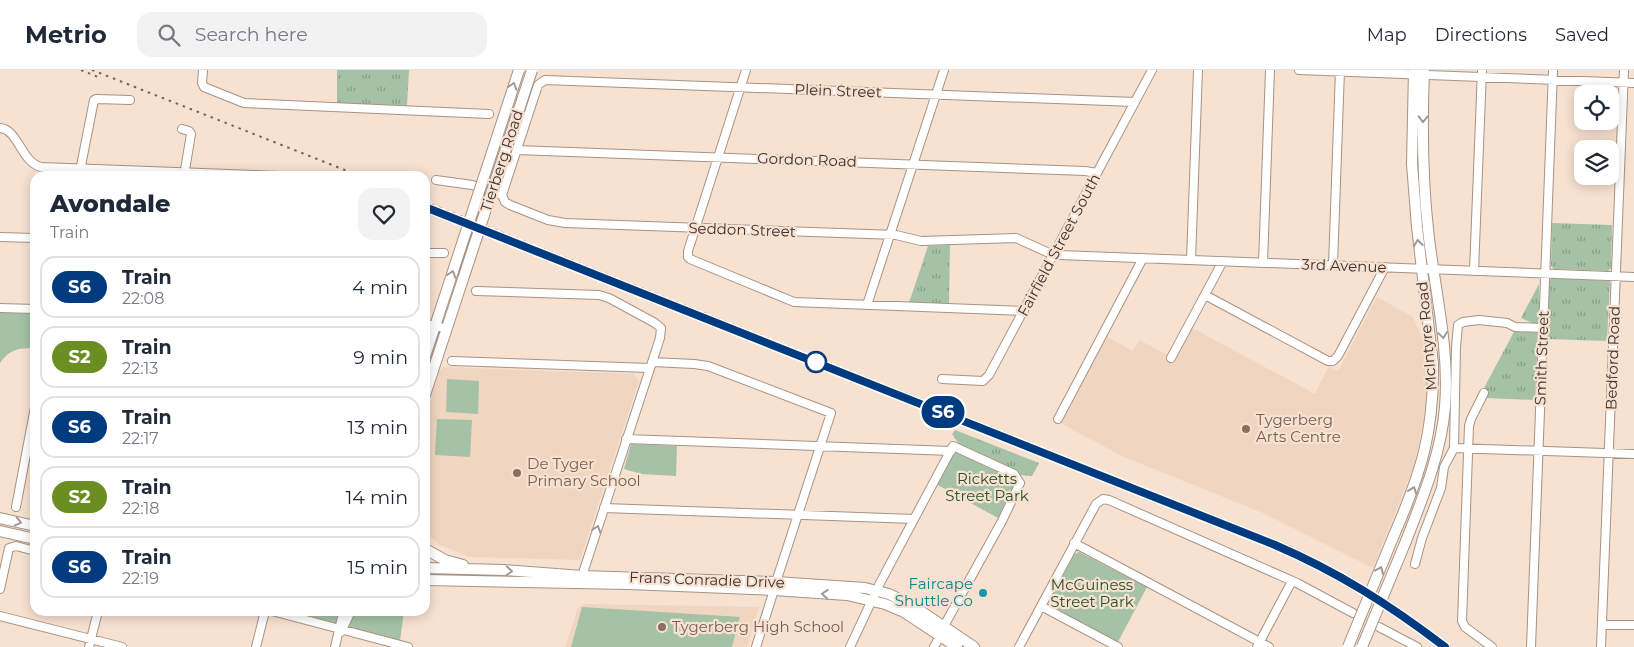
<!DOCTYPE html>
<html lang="en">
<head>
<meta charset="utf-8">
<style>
  body { margin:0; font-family:Montserrat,sans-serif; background:#f2f2f3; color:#1f2937; height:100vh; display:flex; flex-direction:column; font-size:19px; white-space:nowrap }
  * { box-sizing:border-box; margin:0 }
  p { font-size:16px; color:#747a83 }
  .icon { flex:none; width:28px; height:28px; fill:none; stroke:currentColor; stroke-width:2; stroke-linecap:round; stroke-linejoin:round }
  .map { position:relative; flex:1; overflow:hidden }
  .sheet { position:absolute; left:30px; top:101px; width:400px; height:445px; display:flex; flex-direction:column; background:#fff; border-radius:15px; box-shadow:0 2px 12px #0003 }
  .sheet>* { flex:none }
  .badge { padding:0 10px; border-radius:16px; font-size:18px; line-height:32px }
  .buttons { position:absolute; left:1574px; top:15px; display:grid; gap:10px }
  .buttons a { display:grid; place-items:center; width:45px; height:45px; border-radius:10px; background:#fff; box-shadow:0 2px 12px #0003; font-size:25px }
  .map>.badge { position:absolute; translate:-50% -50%; box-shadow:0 0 0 2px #fff }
  .round { display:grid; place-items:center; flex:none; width:52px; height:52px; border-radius:15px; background:#f2f2f3 }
  .overview { display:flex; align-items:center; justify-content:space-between; height:85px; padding:0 20px }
  h1 { font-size:24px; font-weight:800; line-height:38px }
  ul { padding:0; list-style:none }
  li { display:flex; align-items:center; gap:15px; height:62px; margin:0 10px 8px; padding:0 10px; border:2px solid #e0e1e3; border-radius:15px }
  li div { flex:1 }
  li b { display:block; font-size:19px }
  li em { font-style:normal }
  li .badge { min-width:55px; font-weight:700; text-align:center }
  header { display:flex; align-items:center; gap:30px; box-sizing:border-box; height:70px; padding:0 25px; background:#fff; border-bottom:1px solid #e0e1e3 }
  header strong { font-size:24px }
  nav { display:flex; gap:28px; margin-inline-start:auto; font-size:18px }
  .search { width:350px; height:45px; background:#f2f2f3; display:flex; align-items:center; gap:12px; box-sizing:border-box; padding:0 18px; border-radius:15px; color:#747a83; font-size:19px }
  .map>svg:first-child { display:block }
</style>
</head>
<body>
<header>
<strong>Metrio</strong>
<div class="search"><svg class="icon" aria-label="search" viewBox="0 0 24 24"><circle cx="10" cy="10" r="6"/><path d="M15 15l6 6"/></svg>Search here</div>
<nav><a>Map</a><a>Directions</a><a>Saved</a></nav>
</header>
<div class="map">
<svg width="1634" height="577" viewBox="0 0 1634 577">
  <defs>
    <pattern id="grass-tufts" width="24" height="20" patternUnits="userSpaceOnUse" patternTransform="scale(1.25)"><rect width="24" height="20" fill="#a5c2a6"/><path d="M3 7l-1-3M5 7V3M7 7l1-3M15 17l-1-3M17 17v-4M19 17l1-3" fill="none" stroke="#889e88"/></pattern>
  </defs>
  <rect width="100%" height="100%" fill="#f7e1d1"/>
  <path fill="#f0d5c0" d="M1377 227 1413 247 1424 273 1427 314 1424 348 1414 396 1373 498 1263 443 1124 387 1060 353 1107 267 1133 281 1139 270 1176 289 1192 258 1315 324 1329 296 1338 301Z
    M443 297 633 304 639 311 580 490 470 487 440 475 426 463 425 345 439 302Z
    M584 534 759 537 747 577H565L578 538Z"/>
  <path fill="url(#grass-tufts)" d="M337 0H409L407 36 337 35Z
    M1552 153 1612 155 1611 198 1608 201 1554 199 1551 196Z
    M950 175 949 234 909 233 928 176Z
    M1554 208 1610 211 1607 271 1547 269 1549 210Z
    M1539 214V254L1537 255 1521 248Z
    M1515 260 1538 263 1535 330 1487 328 1486 327 1489 321 1484 318Z
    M955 360 1039 393 1032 406 1020 405 1018 403 959 374 952 364Z"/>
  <path fill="#a5c2a6" d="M0 242 35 244V278C19 278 10 279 0 293Z
    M447 309 479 311 478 344 446 342Z
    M437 349 472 350 470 387 435 385Z
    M631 374 677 376 676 406 641 404 624 399Z
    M958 382 1012 406 1016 412 1009 429 1007 430 998 448 936 414 953 384Z
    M1079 482 1147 517 1118 572 1051 536 1050 528 1073 485Z
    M582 537 740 547 732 577H571Z
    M291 541H404L400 571 351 559V557Z"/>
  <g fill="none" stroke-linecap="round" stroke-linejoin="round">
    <defs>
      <path id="minor" d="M203 0 202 13 204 17 244 33 489 44
        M746 0 688 181V187L690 189 794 232 1024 241
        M1299 0 1634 13
        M0 58C18 59 21 92 41 97L282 106
        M182 59 189 61 191 64 184 106
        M517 80 1085 101 1097 103
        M79 106 94 30 96 29 130 30
        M436 110 472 115 502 125 505 132 510 135 548 150 565 153 896 165 921 171 1016 168 1049 183 1060 185 1634 207
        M502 125 538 15 545 10 1135 32
        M0 167 35 168
        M425 183H444
        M1191 190 1198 0
        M1263 193 1270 0
        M1333 195 1340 0
        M1474 201 1482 0
        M476 221 599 225 609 228 655 253 661 258 660 268 581 509
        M1205 225 1328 291H1333L1338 286 1385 197
        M867 235 944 0
        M0 238 35 239
        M425 254 440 257
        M1171 288 1223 191
        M452 291 649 298
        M652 292 694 294 708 296 831 343 776 512
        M942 309 983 311 989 305 1152 0
        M1484 323 1471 349 1469 356 1462 551 1465 557 1492 577
        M1058 349 1143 188
        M626 369 951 381
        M1454 378 1456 277 1458 255 1463 252 1479 250 1507 253 1515 257 1543 258
        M16 437 35 337
        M604 438 914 449
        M1074 473 1269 577
        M1415 494 1422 468 1441 418 1444 397 1454 378 1634 384
        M0 519 9 478 16 476 35 481
        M1041 536 1118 577
        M272 541 408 577
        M0 546 122 577
        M1602 555H1634
        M1379 557 1417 577
        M341 562 351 541
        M89 577 98 541
        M256 577 265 541
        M335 577C338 565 340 553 344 541
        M756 577 774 520
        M850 577 880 513 953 376 1014 404 1020 413 1002 451 944 556
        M934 577 940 566
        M1019 577 1096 434 1103 429 1109 430 1297 513 1353 543
        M1257 577 1292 511
        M1531 577 1553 0
        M1601 577 1624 0"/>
      <path id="major" d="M425 286 437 250
        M425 325 463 209
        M0 448 35 456
        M0 461 35 469
        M1394 465C1421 403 1434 362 1433 294L1417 157 1412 94 1414 0
        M1406 471C1423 427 1441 384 1445 337 1450 277 1434 218 1428 159 1422 106 1422 53 1424 0
        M425 479 445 490 463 495
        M425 498 504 500 582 506 776 512 865 518 889 524 913 536 974 577
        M425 510 629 514 774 520 847 525 885 534 904 542 957 577"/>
    </defs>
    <use href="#minor" stroke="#a79384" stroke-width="10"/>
    <use href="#major" stroke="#a79384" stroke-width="12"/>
    <use href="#minor" stroke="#fff" stroke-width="8"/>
    <use href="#major" stroke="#fff" stroke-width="10"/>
    <path stroke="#70645b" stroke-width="2" stroke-dasharray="2.5 5" stroke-linecap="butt" d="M81 0 98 7
      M92 0 360 106
      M425 132 1291 477C1348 505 1402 537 1451 577"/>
    <defs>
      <path id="major-bridge" d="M463 209 532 0
        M437 250 519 0
        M1348 577 1394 465
        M1362 577 1406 471"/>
    </defs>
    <use href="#major-bridge" stroke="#a79384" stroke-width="12" stroke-linecap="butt"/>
    <use href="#major-bridge" stroke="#fff" stroke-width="10"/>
  </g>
  <defs><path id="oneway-chevron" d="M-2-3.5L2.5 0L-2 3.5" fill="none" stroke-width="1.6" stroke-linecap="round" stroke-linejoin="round" transform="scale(1.25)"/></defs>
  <g stroke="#9e9996">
    <use href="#oneway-chevron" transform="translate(513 16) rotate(-72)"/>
    <use href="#oneway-chevron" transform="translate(1423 49) rotate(91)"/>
    <use href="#oneway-chevron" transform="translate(1418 173) rotate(-97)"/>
    <use href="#oneway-chevron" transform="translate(452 204) rotate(-72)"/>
    <use href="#oneway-chevron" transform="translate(1443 265) rotate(82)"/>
    <use href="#oneway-chevron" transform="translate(1413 420) rotate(-70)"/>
    <use href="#oneway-chevron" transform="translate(18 452) rotate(13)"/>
    <use href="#oneway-chevron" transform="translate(597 459) rotate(-72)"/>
    <use href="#oneway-chevron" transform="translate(1380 500) rotate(-67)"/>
    <use href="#oneway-chevron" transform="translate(509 501) rotate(3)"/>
    <use href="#oneway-chevron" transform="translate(825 524) rotate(-176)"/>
  </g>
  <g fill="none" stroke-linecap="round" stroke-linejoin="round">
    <defs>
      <path id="line" d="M425 137 1275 475C1338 502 1390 535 1445 577"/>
    </defs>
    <use href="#line" stroke="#fff" stroke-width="11"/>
    <use href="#line" stroke="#003b80" stroke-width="8"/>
  </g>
  <circle fill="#fff" stroke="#003b80" stroke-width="2.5" cx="816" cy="292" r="10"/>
  <g fill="#8d6e63" stroke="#f7e1d1" stroke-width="2">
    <circle cx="1246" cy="359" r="5"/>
    <circle cx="517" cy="403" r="5"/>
    <circle cx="662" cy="557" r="5"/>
  </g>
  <circle fill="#0f9aa8" stroke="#f7e1d1" stroke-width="2" cx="983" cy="523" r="5"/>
  <g text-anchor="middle" stroke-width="4.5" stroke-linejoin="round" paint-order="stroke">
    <g font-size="15" fill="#3c332d" stroke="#f7e1d1">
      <text transform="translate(838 21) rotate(2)" y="5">Plein Street</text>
      <text transform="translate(807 90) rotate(2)" y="5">Gordon Road</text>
      <text transform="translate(502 91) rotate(-72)" y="5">Tierberg Road</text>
      <text transform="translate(742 160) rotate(2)" y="5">Seddon Street</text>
      <text transform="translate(1059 175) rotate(-62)" y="5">Fairfield Street South</text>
      <text transform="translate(1344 196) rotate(2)" y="5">3rd Avenue</text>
      <text transform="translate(1427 266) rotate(-95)" y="5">McIntyre Road</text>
      <text transform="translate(1542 288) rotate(-88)" y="5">Smith Street</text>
      <text transform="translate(1613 288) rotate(-88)" y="5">Bedford Road</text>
      <text transform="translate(707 510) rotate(2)" y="5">Frans Conradie Drive</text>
    </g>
    <g font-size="15" fill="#785e54" stroke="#f7e1d1" text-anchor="start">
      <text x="1256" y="355">Tygerberg<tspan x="1256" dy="17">Arts Centre</tspan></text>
      <text x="527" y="399">De Tyger<tspan x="527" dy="17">Primary School</tspan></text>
      <text x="672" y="562">Tygerberg High School</text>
    </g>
    <g font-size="15" fill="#255029" stroke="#f7e1d1">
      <text x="987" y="414">Ricketts<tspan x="987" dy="17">Street Park</tspan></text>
      <text x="1092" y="520">McGuiness<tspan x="1092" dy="17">Street Park</tspan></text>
    </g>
    <g font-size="15" fill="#0d838f" stroke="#f7e1d1" text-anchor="end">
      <text x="973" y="519">Faircape<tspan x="973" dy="17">Shuttle Co</tspan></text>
    </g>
  </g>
</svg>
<div class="buttons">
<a><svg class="icon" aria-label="locate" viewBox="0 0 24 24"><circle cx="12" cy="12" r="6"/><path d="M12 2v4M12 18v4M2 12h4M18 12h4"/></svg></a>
<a><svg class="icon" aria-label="layers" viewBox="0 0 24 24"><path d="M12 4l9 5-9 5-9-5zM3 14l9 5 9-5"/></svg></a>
</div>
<b class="badge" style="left:943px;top:342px;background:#003b80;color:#fff">S6</b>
<section class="sheet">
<div class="overview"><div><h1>Avondale</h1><p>Train</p></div><a class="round"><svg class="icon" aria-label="heart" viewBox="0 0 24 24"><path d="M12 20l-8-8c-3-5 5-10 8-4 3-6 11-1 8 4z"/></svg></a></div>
<ul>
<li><span class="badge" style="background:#003b80;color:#fff">S6</span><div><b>Train</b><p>22:08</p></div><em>4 min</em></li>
<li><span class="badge" style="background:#6b8e23;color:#fff">S2</span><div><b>Train</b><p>22:13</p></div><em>9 min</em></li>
<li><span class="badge" style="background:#003b80;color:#fff">S6</span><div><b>Train</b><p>22:17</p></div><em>13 min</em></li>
<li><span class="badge" style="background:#6b8e23;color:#fff">S2</span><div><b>Train</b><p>22:18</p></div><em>14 min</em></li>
<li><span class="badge" style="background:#003b80;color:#fff">S6</span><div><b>Train</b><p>22:19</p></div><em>15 min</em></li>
</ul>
</section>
</div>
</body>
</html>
